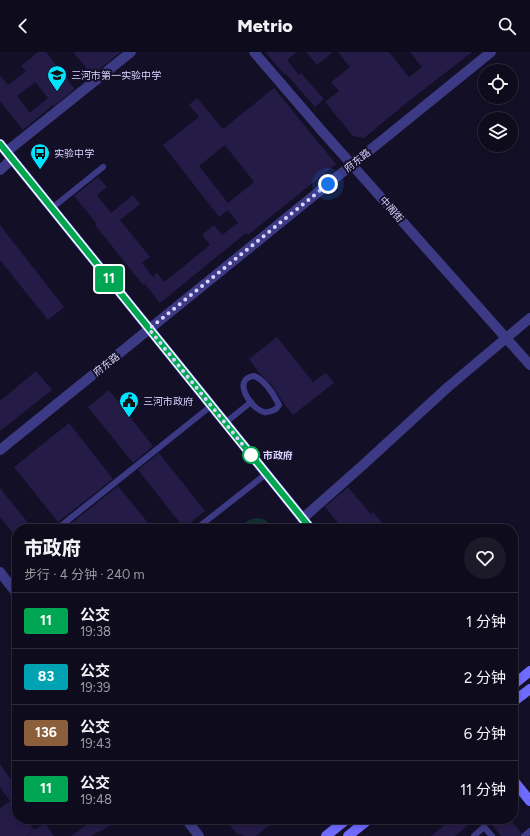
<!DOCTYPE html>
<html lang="zh">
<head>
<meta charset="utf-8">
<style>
  body { margin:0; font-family:Figtree,"Noto Sans SC",sans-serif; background:#1c1929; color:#f1f3f6; height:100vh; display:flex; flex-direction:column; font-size:15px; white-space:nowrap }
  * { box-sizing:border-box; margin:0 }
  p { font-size:13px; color:#9b9ba3 }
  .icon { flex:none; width:22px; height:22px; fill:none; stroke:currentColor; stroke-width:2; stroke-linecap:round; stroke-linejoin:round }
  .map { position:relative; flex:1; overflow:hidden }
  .sheet { position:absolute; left:12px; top:472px; width:506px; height:300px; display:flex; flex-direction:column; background:#0e0b1c; border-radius:16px; box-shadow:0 2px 6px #0003,0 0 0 1px #2e2b3b }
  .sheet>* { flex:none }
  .badge { padding:0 8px; border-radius:3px; font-size:14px; line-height:26px }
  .buttons { position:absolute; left:478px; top:12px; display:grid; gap:8px }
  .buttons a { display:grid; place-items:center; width:40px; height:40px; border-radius:50%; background:#0e0b1c; box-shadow:0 2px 6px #0003,0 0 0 1px #2e2b3b; font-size:20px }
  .you { position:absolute; width:20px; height:20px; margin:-10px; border:3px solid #fff; border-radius:50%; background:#1a73e8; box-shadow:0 0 0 6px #1a73e833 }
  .map>.badge { position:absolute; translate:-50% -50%; box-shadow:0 0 0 2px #fff }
  .round { display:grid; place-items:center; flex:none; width:42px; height:42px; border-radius:21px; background:#1c1929 }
  .overview { display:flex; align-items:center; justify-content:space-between; height:68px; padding:0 12px }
  h1 { font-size:19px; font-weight:800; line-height:30px }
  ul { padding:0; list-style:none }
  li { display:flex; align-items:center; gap:12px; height:56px; padding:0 12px; border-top:1px solid #2e2b3b }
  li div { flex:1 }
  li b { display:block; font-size:15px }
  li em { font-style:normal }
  li .badge { min-width:44px; font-weight:700; text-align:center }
  header { display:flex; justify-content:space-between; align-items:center; height:52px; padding:0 12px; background:#0e0b1c; font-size:18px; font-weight:800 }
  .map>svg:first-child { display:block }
</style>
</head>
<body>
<header><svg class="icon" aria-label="back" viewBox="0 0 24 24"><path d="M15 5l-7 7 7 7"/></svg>Metrio<svg class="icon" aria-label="search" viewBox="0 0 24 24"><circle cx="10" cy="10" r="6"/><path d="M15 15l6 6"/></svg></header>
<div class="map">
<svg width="530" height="784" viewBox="0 0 530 784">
  <rect width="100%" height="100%" fill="#130f26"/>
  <path fill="#12302f" d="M257 466C265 467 270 470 274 477H240C244 470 249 467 257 466Z"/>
  <path fill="#241b47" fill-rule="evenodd" d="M38 0H46L75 37 54 54 53 53 23 78 0 49V23L8 33 26 19 21 14ZM35 30 48 46 30 61 17 44Z
    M73 0H121L92 23Z
    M265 0H297L287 8 299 23 301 21 324 47 315 55 285 21 284 22Z
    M306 0H333L317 13Z
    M338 0H389L409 25 422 15 410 0H472L404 53 364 86 353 84 325 50 339 39 331 30 350 15Z
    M274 36 336 112 248 183 246 181 160 251 144 231 143 233 95 173 97 172 74 144 98 125 107 135 97 143 111 161 133 143 140 152 120 168 150 205 142 211 153 225 157 221 164 230 210 193 202 183 214 173 222 183 238 171 228 158 219 165 163 93 199 65 189 53 197 46 223 77ZM225 93 254 130 228 151 199 114Z
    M0 173 64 255 48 268 0 208Z
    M277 285 313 330 326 321 334 331 293 363 282 349 272 333 261 323 249 307Z
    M36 319 52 338 0 379V349Z
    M109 338 153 394 133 411 88 355Z
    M69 371 113 427 58 470 14 415Z
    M159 401 205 459 184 476 138 418Z
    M118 434 153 477H64Z
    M348 435 371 462 373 460 387 477H343L325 455Z
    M0 436 33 477H17V486L0 465Z
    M0 712 17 736V744L12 747 17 754V767H26L34 778 45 771 54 784H27L33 779 26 784H0V756L10 749 0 735Z
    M95 767H123L91 784H71Z
    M225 767H278L256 784H245L237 782Z
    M452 767H476L455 784H431Z
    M487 767H510L521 781 520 784H501Z"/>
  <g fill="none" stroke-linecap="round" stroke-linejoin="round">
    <path stroke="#3d3a85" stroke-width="6" d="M52 156 103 115
      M254 324C265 328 274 343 279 353L276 357C272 359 269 361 264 360 251 357 231 327 254 324Z
      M225 371 251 350
      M57 477 211 354
      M196 477 266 422
      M474 784 484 775 492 784
      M524 784 530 779"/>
    <path stroke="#3d3a85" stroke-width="10" d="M254 0 321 78 530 313
      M6 100 131 0
      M0 118 12 107
      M302 467 363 413 448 335 530 266"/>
    <path stroke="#3d3a85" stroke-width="10" d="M0 398 491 0
      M0 520 17 542
      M186 767 199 784"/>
    <path stroke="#6f6bff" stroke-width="10" d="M0 92 311 477
      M513 633 530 619
      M513 650 530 637
      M513 728 530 749
      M326 784 347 767
      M348 784 369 767"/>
  </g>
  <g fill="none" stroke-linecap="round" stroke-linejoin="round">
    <defs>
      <path id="line" d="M0 92 311 477"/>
    </defs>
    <use href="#line" stroke="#fff" stroke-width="9"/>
    <use href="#line" stroke="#00a651" stroke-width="6"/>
    <path stroke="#d9d4ff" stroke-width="4" stroke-dasharray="0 7.2" d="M251 403 149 277 328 132"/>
  </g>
  <defs>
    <symbol id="school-pin" viewBox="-11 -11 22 30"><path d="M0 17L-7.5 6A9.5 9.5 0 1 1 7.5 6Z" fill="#00e5ff" stroke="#130f26"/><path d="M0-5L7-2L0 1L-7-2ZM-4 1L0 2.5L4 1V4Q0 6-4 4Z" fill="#111"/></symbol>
    <symbol id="bus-pin" viewBox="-11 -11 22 30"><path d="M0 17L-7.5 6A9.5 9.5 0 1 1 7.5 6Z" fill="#00e5ff" stroke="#130f26"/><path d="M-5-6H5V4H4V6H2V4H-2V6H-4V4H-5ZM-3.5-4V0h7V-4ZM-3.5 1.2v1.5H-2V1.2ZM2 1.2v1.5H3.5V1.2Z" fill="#111"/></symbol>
    <symbol id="civic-pin" viewBox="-11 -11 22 30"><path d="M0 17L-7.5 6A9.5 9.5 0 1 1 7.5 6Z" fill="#00e5ff" stroke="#130f26"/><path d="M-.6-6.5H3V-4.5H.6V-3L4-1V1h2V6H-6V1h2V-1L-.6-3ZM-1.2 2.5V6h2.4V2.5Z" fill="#111"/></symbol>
  </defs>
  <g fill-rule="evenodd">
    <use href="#school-pin" x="46" y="12" width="22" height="30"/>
    <use href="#bus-pin" x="29" y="90" width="22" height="30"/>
    <use href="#civic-pin" x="118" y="338" width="22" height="30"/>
  </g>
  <circle fill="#fff" stroke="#00a651" stroke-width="2" cx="251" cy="403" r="8"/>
  <g text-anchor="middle" stroke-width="4" stroke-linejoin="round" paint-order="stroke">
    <g font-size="10" fill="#d9d4ff" stroke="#130f26" text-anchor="start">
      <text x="71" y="27">三河市第一实验中学</text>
      <text x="54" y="105">实验中学</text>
      <text x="143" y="353">三河市政府</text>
    </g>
    <g font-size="10" fill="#d9d4ff" stroke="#130f26">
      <text transform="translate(357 108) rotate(-39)" y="4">府东路</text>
      <text transform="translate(392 157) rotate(48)" y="4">中阁街</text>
      <text transform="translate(106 312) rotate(-39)" y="4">府东路</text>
    </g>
    <g font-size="10" font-weight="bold" fill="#d9d4ff" stroke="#130f26" text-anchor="start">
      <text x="263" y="407">市政府</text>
    </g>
  </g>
</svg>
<div class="buttons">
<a><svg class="icon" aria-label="locate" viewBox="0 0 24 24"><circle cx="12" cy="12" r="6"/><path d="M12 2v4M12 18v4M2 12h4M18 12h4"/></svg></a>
<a><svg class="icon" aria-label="layers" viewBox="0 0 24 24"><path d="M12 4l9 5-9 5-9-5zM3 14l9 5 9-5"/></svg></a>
</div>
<div class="you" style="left:328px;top:132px"></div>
<b class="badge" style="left:109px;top:227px;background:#00a651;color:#fff">11</b>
<section class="sheet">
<div class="overview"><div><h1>市政府</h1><p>步行 · 4 分钟 · 240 m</p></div><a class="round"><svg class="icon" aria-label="heart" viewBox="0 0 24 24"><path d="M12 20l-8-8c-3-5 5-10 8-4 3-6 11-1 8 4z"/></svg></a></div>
<ul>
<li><span class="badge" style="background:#00a651;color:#fff">11</span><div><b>公交</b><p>19:38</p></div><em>1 分钟</em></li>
<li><span class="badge" style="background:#00a3b4;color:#fff">83</span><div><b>公交</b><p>19:39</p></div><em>2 分钟</em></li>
<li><span class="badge" style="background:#8b5e3c;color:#fff">136</span><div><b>公交</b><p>19:43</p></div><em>6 分钟</em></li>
<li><span class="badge" style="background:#00a651;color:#fff">11</span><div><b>公交</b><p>19:48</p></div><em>11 分钟</em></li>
</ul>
</section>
</div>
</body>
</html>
